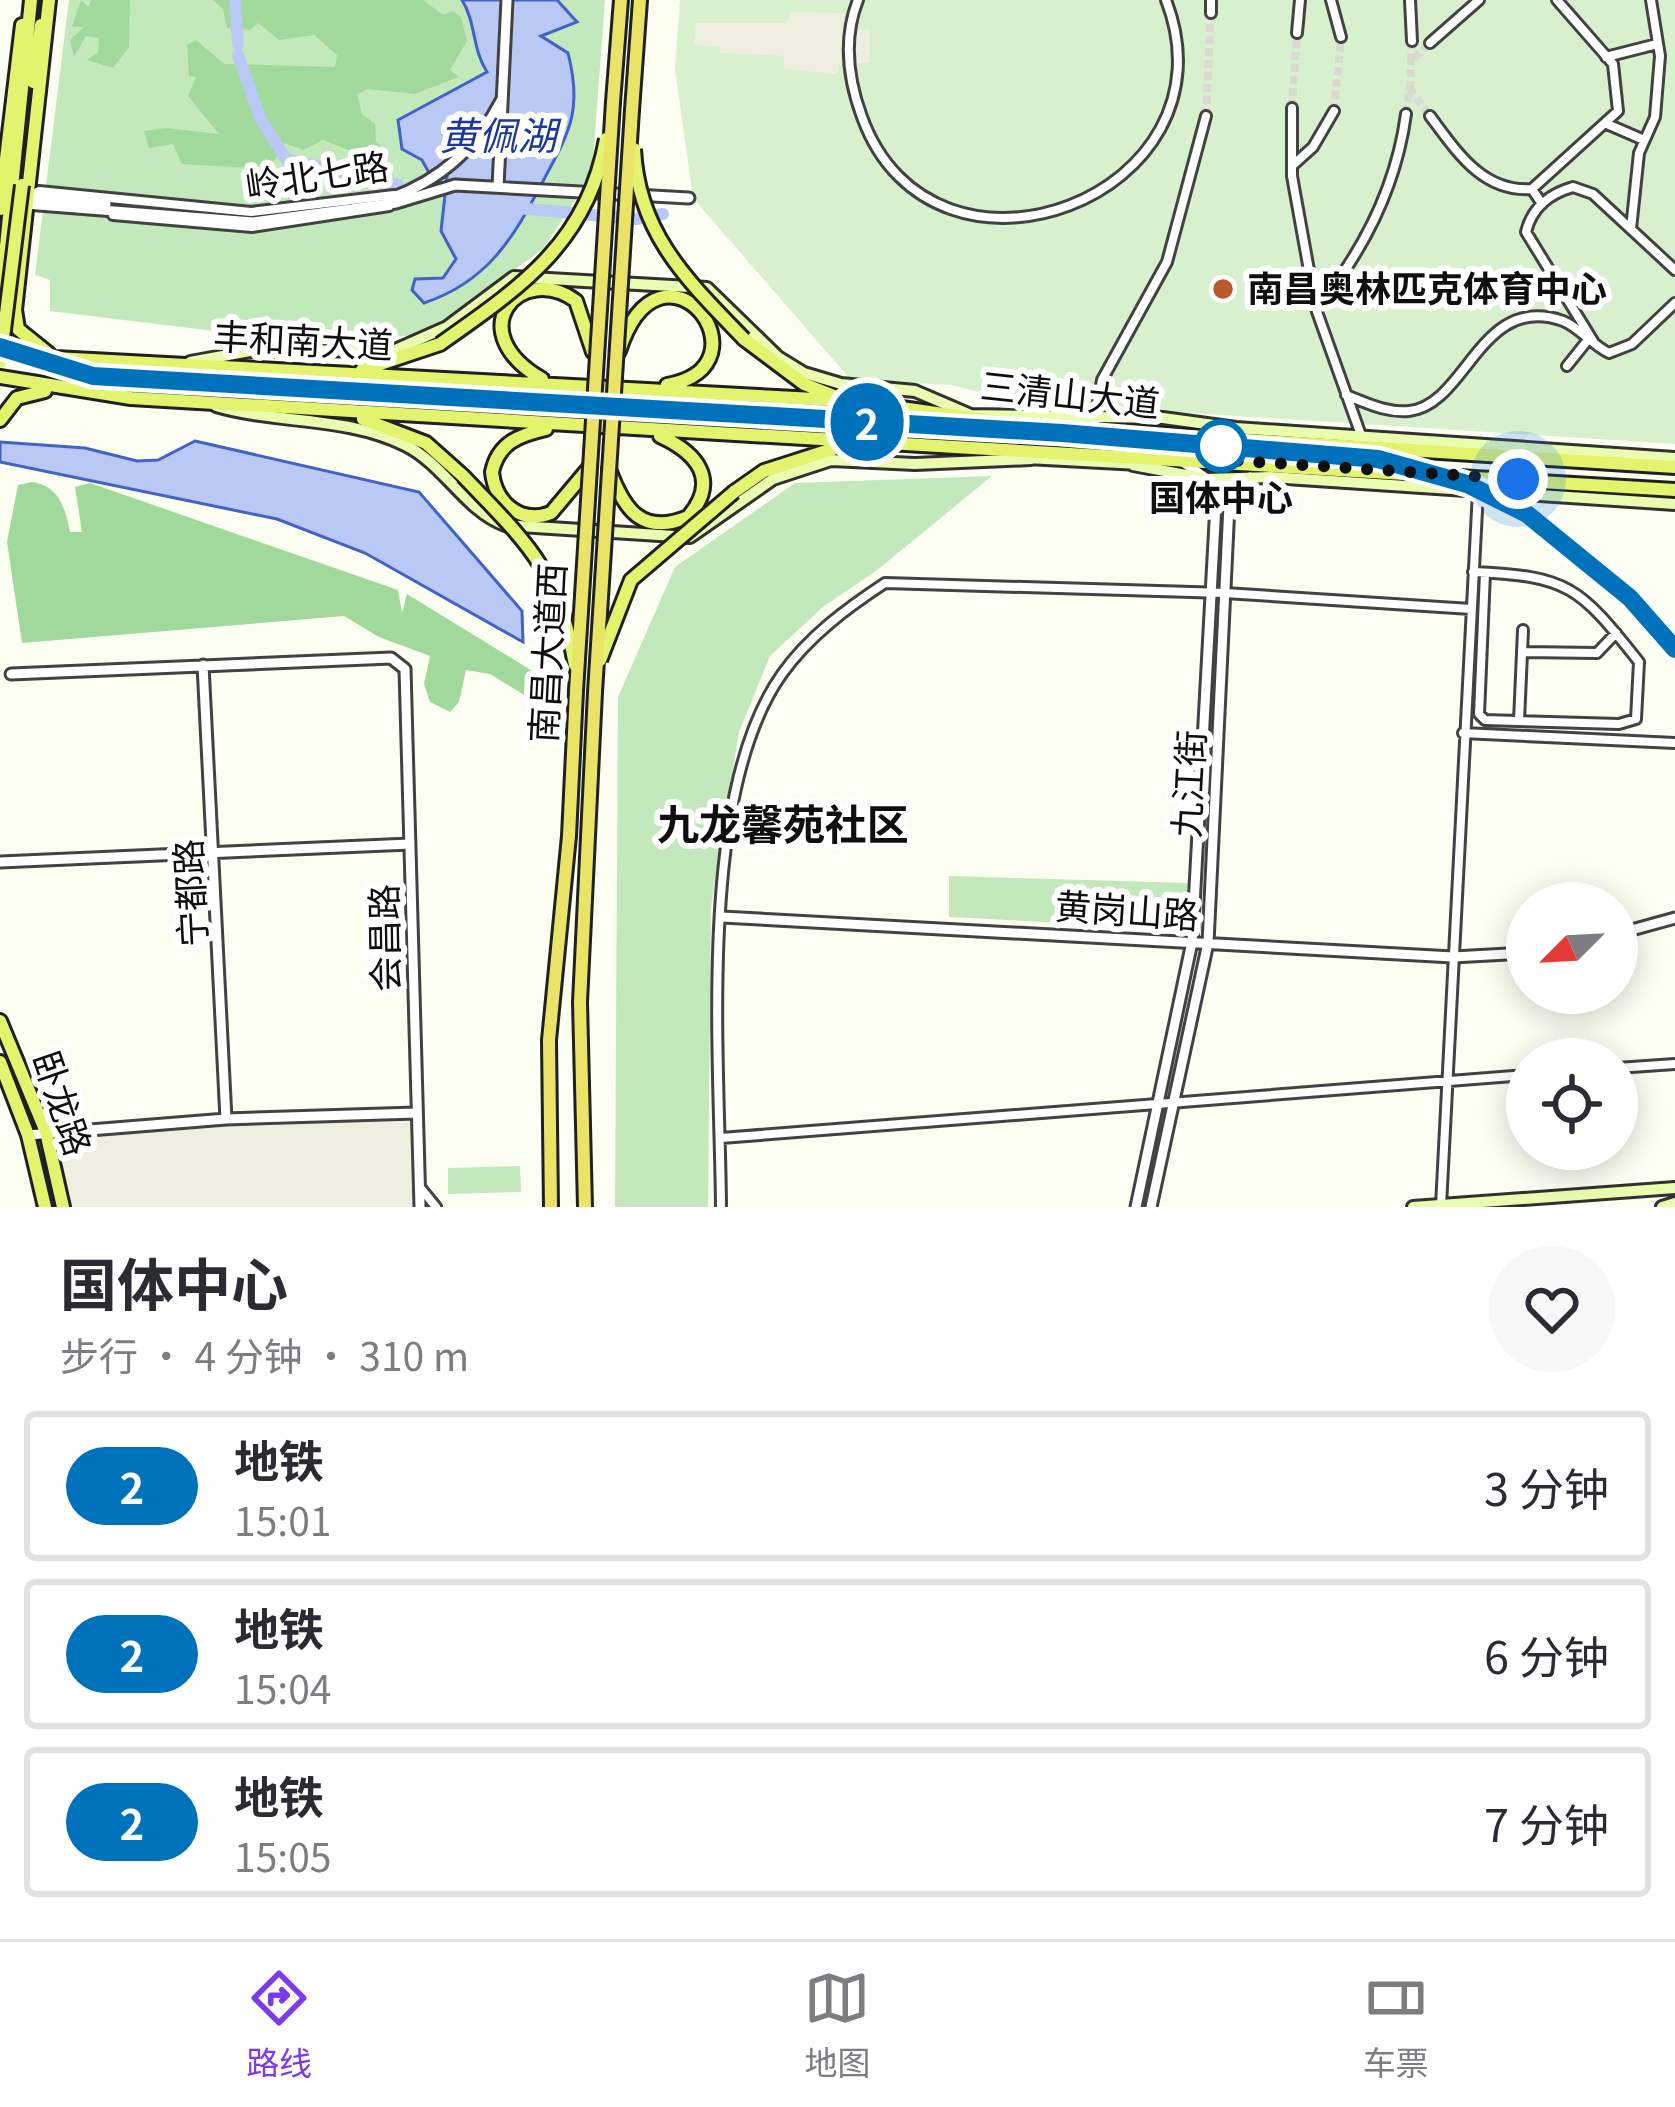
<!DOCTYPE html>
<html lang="zh">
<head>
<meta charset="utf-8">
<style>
  body { margin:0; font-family:Georgia,"Noto Sans SC",serif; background:#f7f7f7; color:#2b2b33; height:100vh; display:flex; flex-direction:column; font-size:45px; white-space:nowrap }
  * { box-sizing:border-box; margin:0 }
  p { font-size:39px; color:#7c7c81 }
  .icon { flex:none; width:66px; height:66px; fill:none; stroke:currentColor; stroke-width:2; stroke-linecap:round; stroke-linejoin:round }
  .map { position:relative; height:1207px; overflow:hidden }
  .panel { display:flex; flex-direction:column; background:#fff; flex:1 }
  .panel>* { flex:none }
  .badge { padding:0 24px; border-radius:39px; font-size:42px; line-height:78px }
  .needle { width:78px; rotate:246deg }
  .tools { position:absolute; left:1506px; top:882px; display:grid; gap:24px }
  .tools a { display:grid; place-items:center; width:132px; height:132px; border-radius:50%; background:#fff; box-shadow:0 6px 30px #0003; font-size:60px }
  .you { position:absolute; width:60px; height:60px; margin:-30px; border:9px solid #fff; border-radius:50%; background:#1a73e8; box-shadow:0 0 0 18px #1a73e833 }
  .map>.badge { position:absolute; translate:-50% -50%; box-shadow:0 0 0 6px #fff }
  .round { display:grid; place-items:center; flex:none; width:126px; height:126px; border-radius:63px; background:#f7f7f7 }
  .overview { display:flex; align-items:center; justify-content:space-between; height:204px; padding:0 60px }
  h1 { font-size:57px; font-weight:700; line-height:90px }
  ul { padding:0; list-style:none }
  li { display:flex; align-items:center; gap:36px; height:150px; margin:0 24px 18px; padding:0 36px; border:6px solid #e1e1e2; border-radius:12px }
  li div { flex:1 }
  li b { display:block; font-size:45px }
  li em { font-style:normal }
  li .badge { min-width:132px; font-weight:700; text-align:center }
  .tab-bar { display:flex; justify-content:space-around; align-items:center; height:168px; border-top:3px solid #e1e1e2; background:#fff; font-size:33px; color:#7c7c81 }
  .tab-bar a { display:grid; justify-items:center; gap:6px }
  .tab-bar .active { color:#7c3aed }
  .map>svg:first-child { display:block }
</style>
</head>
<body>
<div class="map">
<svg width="1675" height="1207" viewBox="0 0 1675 1207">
  <rect width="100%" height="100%" fill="#fcfef2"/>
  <path fill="#c3e8bc" d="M69 0H605L592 174 543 249 425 334 323 344 50 311V280L35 275Z
    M992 476 876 571 824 606 770 656 739 732 711 907 708 1207H615L618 697 675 567 795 483Z
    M949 876 1188 883 1187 911 1160 928 949 917Z
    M520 1166 521 1192 448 1194V1168Z"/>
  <path fill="#a1d99c" d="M81 0 89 7 91 0H130L129 47 113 68 87 60 98 52 99 38 86 36 74 57 70 40 84 27H72Z
    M213 0H423L443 15 453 11 461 17 467 41 450 70 459 77 415 94 368 89 357 94 362 114 375 124 376 142 388 154 381 163 323 140 303 150 285 143 269 169 182 164 173 144 149 148 144 131 165 128 219 134 188 96 196 77 189 76 187 45 196 40 224 64 335 67 337 55 314 35 279 40 258 23 250 30 227 28 223 9Z
    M32 482C59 486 65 507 70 532H82L75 487 90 483 398 590 402 613 407 594 547 680 539 704 490 674 466 670 459 702 450 712 430 702 424 684 430 656 379 637 344 616 22 643 7 542 18 485Z"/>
  <path fill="#d8f0ce" d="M680 0H1675V444L1018 402 951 385 851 380 693 198 675 69Z"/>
  <path fill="#eeefe0" d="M791 12 844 13 843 29 870 30 869 63H839L837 74 784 69V56L720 53V47L694 45 696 23H786Z
    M411 1116 415 1207H57L50 1134Z"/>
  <path fill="#b9c8f4" stroke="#4262c9" stroke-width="3" d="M462 0H557L577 22 541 36 568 53C583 112 569 132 542 183 513 239 487 282 424 303L412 290 415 279 443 278 456 259 441 231 447 177 433 180 422 160 402 149 398 120 487 72C472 49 476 22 462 0Z
    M195 441 419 492 522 611 523 642 365 553 277 519 0 462V442L85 448 137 461 158 460Z"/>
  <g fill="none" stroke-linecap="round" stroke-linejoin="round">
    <path stroke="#b9c8f4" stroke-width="12" d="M235 0 238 44
      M238 55 261 120 286 159 398 185
      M517 208 636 219 663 214"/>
    <path stroke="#d8dad0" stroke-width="8" stroke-dasharray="8 4" stroke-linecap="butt" d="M1412 41 1411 61 1430 43
      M1410 89 1411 61
      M1292 108 1297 33
      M1334 111 1341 37
      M1406 114 1410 89 1430 116
      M1206 116 1211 13"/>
    <defs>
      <path id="minor" d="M858 0C843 38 848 79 862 117 933 313 1242 196 1166 0
        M1331 0 1341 37
        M1410 0 1412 41
        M1211 13V0
        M1297 33 1300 0
        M1430 43 1479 0
        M1606 57 1657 44
        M1292 108V176L1316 309 1362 438
        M1430 116C1457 152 1483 193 1532 189L1542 204
        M1607 124 1644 140
        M1293 165 1313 147 1334 111
        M1532 189 1618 111 1613 64 1557 0
        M29 197 39 191 251 212 394 195
        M113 215 252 227 389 206
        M1631 229 1639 153 1655 117 1660 56 1651 0
        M1316 309C1364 251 1396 188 1406 114
        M1593 341 1526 232C1532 207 1549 194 1573 187L1593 194 1675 270
        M1567 366 1587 341
        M1346 395C1367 403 1386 413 1409 411 1467 405 1480 292 1563 321 1579 327 1592 345 1609 353L1632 344 1675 303
        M1093 430 1102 380 1167 262 1206 116
        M1473 572C1568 576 1579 586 1639 662L1636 719 1619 724 1485 720 1479 714 1485 573
        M1522 652 1597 653 1616 633
        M1519 721 1523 630
        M1463 733 1675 743
        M1617 1068 1675 1064
        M721 1138 1527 1075
        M419 1186 436 1207
        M1441 1206 1478 491
        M721 1207C720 1061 696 795 782 674 809 636 847 608 885 583L1225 593 1471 609"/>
      <path id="tertiary" d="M498 187 507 0
        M28 197 106 204
        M391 198C441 180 478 146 502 99
        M26 204 253 222 396 203 455 185 689 198
        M203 665 226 1119
        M11 674 391 658 405 669 420 1207
        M0 862 410 844
        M722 917 1453 957 1527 953
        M1617 934 1675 918
        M28 1135 226 1119 416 1113
        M1136 1207 1192 942 1216 504 1207 479 1183 462
        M1151 1207 1208 943 1229 505 1250 477"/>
      <path id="secondary" d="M190 362 250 351 395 350 447 327 514 277 707 288 778 357 804 373 841 384 915 391 971 415 1163 418 1236 428 1675 458
        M216 406C278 424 346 416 405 445 444 464 466 511 505 525L690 537 773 479 831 460 915 464 1031 459
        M1027 458 1139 464
        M1133 465 1207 479 1271 477 1675 504
        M1413 1207 1675 1188
        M1662 1207 1675 1203"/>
      <path id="primary" d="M33 82 41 25
        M0 209 22 25
        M0 305 31 0
        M744 339 804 384 834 396
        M0 347 55 358 852 401 1029 426 1675 467
        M619 351C662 219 775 366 667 385
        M49 354 18 329 15 310 49 0
        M362 370 440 344
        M0 377 131 398 1675 490
        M542 379C459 331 521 261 576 301L593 352
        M363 419 426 443 463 476
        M0 420 17 398 45 391
        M546 429C519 435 498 443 492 472 495 502 520 525 551 513L588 469
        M609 469C624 510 642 536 688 517 720 480 697 453 660 436
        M734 492 764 471 836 448
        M0 1021 46 1132 63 1207
        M0 1062 28 1135 45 1207"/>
      <path id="trunk" d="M613 102 621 0
        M632 110 640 0
        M551 1207 549 1040 569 836 576 691
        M585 1207 580 1002 595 692"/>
    </defs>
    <use href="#minor" stroke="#424242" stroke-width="14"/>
    <use href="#tertiary" stroke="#424242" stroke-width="15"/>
    <use href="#secondary" stroke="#313131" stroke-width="16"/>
    <use href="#primary" stroke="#202020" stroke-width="18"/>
    <use href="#trunk" stroke="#202020" stroke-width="18"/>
    <use href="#minor" stroke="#fff" stroke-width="8"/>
    <use href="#tertiary" stroke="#fff" stroke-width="9"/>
    <use href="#secondary" stroke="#e9fcb0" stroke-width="10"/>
    <use href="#primary" stroke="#e3f36e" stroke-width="12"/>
    <use href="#trunk" stroke="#e9e467" stroke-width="12"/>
    <defs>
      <path id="primary-bridge" d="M634 149C638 234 688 281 744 339
        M440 344C521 287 588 242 606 139
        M0 362 22 185
        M463 476C528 544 558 569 575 665
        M600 660 631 580 734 492"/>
      <path id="trunk-bridge" d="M576 691 613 102
        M595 692 632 110"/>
    </defs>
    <use href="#primary-bridge" stroke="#202020" stroke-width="18" stroke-linecap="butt"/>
    <use href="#trunk-bridge" stroke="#202020" stroke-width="18" stroke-linecap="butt"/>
    <use href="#primary-bridge" stroke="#e3f36e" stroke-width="12"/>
    <use href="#trunk-bridge" stroke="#e9e467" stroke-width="12"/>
  </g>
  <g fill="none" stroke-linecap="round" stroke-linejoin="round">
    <defs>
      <path id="line" d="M0 347 93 376 1062 433 1378 459 1467 484 1527 514 1630 598 1675 649"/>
    </defs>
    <use href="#line" stroke="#fff" stroke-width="27"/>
    <use href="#line" stroke="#0072bc" stroke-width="18"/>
    <path stroke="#0f0f0f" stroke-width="12" stroke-dasharray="0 21.6" d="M1221 446 1211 459 1518 479"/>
  </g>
  <circle fill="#bb592c" stroke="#fff" stroke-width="4.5" cx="1223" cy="289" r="12"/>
  <circle fill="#fff" stroke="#0072bc" stroke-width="6" cx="1221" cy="446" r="24"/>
  <g text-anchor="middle" stroke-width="12" stroke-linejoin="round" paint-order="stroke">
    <g font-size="36" fill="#0f0f0f" stroke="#fff">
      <text transform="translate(317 176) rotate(-8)" y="13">岭北七路</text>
      <text transform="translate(303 341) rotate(3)" y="13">丰和南大道</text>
      <text transform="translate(1070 395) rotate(6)" y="13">三清山大道</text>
      <text transform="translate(548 653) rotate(-87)" y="13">南昌大道西</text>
      <text transform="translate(1189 784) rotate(-87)" y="13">九江街</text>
      <text transform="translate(191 893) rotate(-93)" y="13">宁都路</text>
      <text transform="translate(1127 911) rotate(4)" y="13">黄岗山路</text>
      <text transform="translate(385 938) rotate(-91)" y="13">会昌路</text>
      <text transform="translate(62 1103) rotate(71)" y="13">卧龙路</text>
    </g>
    <g font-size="36" font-weight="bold" fill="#0f0f0f" stroke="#fff" text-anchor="start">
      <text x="1247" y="302">南昌奥林匹克体育中心</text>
    </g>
    <g font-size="36" font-weight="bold" fill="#0f0f0f" stroke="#fff">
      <text x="1221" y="511">国体中心</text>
    </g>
    <g font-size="39" font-style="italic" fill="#1c369e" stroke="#fff">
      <text x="498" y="150">黄佩湖</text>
    </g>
    <g font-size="42" font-weight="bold" fill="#0f0f0f" stroke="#fff">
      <text x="783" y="840">九龙馨苑社区</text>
    </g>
  </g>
</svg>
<div class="tools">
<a><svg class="needle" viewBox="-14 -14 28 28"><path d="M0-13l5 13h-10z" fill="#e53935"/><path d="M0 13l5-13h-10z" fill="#7c7c81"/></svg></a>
<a><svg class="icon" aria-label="locate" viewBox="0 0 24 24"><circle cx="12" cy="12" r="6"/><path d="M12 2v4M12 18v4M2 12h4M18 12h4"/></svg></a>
</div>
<div class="you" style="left:1518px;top:479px"></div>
<b class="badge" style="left:867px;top:422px;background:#0072bc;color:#fff">2</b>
</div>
<section class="panel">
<div class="overview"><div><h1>国体中心</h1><p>步行 · 4 分钟 · 310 m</p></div><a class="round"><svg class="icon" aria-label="heart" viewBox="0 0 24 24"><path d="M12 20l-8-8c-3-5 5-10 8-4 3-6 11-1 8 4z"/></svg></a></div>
<ul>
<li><span class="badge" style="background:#0072bc;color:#fff">2</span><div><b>地铁</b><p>15:01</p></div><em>3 分钟</em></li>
<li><span class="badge" style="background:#0072bc;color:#fff">2</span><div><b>地铁</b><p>15:04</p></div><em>6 分钟</em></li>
<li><span class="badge" style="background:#0072bc;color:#fff">2</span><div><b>地铁</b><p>15:05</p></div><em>7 分钟</em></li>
</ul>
</section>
<nav class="tab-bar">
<a class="active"><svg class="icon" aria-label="directions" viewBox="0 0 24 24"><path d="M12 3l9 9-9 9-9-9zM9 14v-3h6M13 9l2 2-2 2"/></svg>路线</a>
<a><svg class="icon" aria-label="map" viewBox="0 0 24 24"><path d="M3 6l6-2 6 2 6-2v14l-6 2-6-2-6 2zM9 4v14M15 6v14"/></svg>地图</a>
<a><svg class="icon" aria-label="tickets" viewBox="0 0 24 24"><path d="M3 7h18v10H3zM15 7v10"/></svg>车票</a>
</nav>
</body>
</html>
